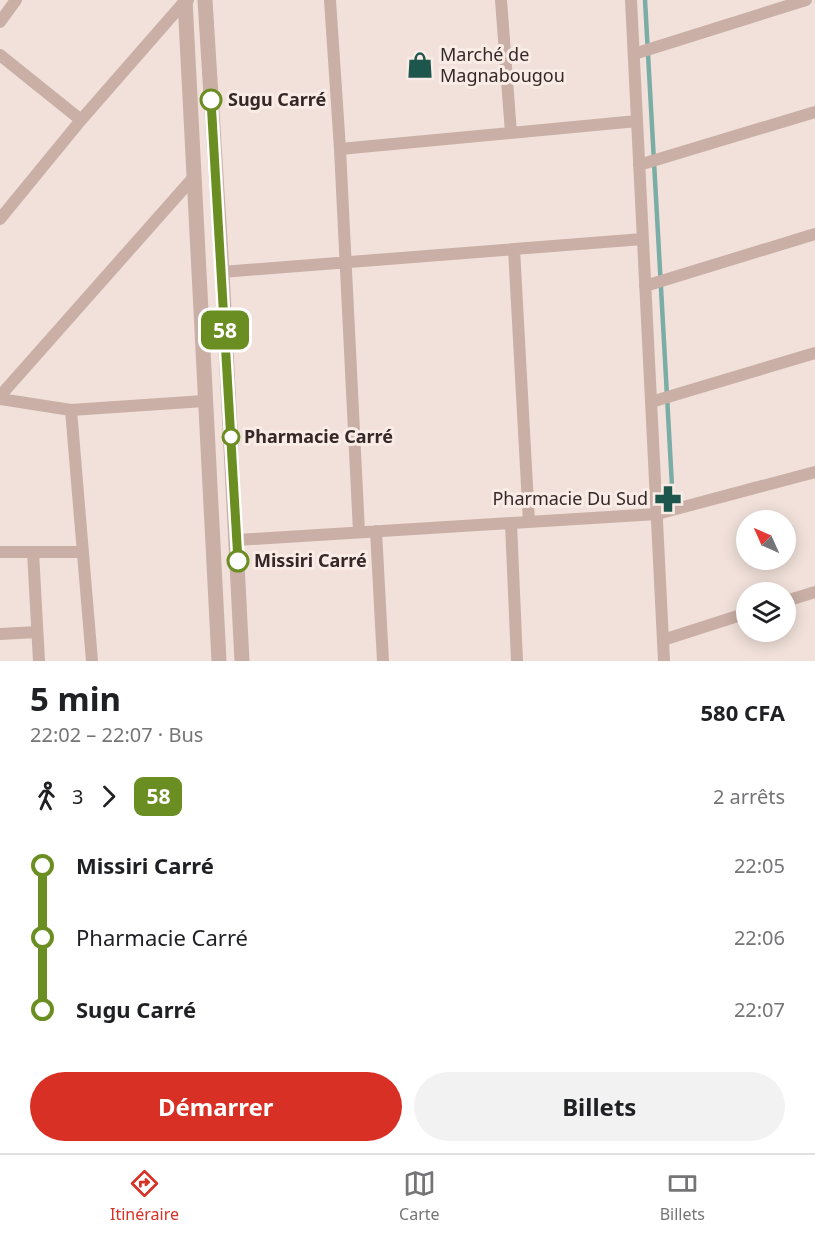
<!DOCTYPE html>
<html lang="fr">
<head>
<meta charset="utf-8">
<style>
  body { margin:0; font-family:"Noto Sans",sans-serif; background:#f2f2f2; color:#202124; height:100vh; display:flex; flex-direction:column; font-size:22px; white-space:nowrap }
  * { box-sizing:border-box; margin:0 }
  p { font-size:20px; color:#757577 }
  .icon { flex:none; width:33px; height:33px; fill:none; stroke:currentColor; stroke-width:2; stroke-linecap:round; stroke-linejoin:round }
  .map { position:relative; height:661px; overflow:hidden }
  .details { display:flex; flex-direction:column; background:#fff; flex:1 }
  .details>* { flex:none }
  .badge { padding:0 12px; border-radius:9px; font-size:21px; line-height:39px }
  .needle { width:39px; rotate:315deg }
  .controls { position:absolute; left:736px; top:510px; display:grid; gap:12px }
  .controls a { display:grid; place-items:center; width:60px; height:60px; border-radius:50%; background:#fff; box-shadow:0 3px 15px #0003; font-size:30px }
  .map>.badge { position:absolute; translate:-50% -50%; box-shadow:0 0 0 3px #fff }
  .legs { display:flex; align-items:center; gap:9px; height:66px; padding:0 30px; font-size:20px }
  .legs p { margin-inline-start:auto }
  .headline { display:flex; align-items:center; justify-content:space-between; height:102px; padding:0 30px }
  h1 { font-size:33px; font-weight:700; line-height:45px }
  .action { display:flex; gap:12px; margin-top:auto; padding:12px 30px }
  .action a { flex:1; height:69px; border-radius:36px; background:#d93025; color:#fff; font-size:24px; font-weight:700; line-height:69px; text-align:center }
  .action a+a { background:#f2f2f2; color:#202124 }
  ul { padding:0 30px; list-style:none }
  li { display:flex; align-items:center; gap:21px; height:72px; font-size:22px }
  li i { display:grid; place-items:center; width:9px; height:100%; margin:0 8px; background:currentColor }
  li i::after { content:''; width:15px; height:15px; margin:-8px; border:4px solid; border-radius:50%; background:#fff }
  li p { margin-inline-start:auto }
  li:first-child i { background:linear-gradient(#0000 50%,currentColor 0) }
  li:last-child i { background:linear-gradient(currentColor 50%,#0000 0) }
  .dock { display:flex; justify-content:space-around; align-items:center; height:84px; border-top:2px solid #e0e0e0; background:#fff; font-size:16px; color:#757577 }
  .dock a { display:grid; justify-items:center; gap:3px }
  .dock .active { color:#d93025 }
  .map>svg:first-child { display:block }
</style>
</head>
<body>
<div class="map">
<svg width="815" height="661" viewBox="0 0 815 661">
  <rect width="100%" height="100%" fill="#f1e1da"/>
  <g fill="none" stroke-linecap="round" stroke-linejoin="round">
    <path stroke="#7aada5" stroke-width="4.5" d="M645 0 673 504"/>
    <path stroke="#c9afa6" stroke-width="12" d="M330 0 340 149 359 532
      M501 0 511 133
      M631 0 664 661
      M0 22 16 0
      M634 54 806 0
      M0 55 81 120
      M340 149 637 121
      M639 165 815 112
      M0 219 81 120 185 1 188 0
      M514 249 529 522
      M222 272 643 239
      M645 286 815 234
      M0 396 193 178
      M0 399 71 410 204 401
      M651 402 815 353
      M71 410 92 661
      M511 524 517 661
      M376 531 383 661
      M237 540 657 514 815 472
      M0 552H83
      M33 552 39 661
      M786 601 815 592
      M0 634 37 632
      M663 640 747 613"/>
    <path stroke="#c9afa6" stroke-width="15" d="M185 0 219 661
      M205 0 222 272 242 661"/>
  </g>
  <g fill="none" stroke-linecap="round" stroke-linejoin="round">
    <defs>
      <path id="line-1" d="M211 100 238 561"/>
    </defs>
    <use href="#line-1" stroke="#fff" stroke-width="14"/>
    <use href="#line-1" stroke="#6b8e23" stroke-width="9"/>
  </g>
  <defs>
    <symbol id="shop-bare" viewBox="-9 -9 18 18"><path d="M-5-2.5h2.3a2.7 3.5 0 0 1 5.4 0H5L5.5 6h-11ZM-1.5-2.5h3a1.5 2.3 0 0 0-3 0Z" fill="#1d564d" stroke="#f9ece6" stroke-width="2.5" paint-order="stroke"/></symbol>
    <symbol id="pharmacy-bare" viewBox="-9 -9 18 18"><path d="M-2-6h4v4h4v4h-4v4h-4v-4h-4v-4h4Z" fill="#1d564d" stroke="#f9ece6" stroke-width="2.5" paint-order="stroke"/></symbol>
  </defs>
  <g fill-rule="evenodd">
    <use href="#shop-bare" x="401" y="46" width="38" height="38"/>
    <use href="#pharmacy-bare" x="649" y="480" width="38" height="38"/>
  </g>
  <g fill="#fff" stroke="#6b8e23" stroke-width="3">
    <circle cx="211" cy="100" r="10"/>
    <circle cx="231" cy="437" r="8"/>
    <circle cx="238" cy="561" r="10"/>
  </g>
  <g text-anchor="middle" stroke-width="6" stroke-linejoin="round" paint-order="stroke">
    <g font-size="18" fill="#352827" stroke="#f9ece6" text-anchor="start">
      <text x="440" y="61">Marché de<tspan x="440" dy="21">Magnabougou</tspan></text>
      <text x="648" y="505" text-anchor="end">Pharmacie Du Sud</text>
    </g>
    <g font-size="18" font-weight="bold" fill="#352827" stroke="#f9ece6" text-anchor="start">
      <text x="228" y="106">Sugu Carré</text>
      <text x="244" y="443">Pharmacie Carré</text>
      <text x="254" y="567">Missiri Carré</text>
    </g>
  </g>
</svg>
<div class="controls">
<a><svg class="needle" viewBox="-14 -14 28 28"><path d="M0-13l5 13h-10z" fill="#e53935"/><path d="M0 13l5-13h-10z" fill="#757577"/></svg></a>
<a><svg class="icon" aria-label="layers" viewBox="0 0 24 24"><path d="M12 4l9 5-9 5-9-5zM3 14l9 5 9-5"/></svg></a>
</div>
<b class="badge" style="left:225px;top:330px;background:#6b8e23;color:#fff">58</b>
</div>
<section class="details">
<div class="headline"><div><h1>5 min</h1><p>22:02 – 22:07 · Bus</p></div><b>580 CFA</b></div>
<div class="legs"><svg class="icon" aria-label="walk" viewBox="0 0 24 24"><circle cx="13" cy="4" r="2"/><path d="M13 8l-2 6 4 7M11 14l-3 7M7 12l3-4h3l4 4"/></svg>3<svg class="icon" aria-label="forward" viewBox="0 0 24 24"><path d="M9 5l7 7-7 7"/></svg><b class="badge" style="background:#6b8e23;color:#fff">58</b><p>2 arrêts</p></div>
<ul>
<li><i style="color:#6b8e23"></i><b>Missiri Carré</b><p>22:05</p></li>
<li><i style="color:#6b8e23"></i><span>Pharmacie Carré</span><p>22:06</p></li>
<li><i style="color:#6b8e23"></i><b>Sugu Carré</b><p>22:07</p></li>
</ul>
<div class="action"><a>Démarrer</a><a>Billets</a></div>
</section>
<nav class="dock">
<a class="active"><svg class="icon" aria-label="directions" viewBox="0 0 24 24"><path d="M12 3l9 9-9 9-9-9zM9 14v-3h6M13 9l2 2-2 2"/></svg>Itinéraire</a>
<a><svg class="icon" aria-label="map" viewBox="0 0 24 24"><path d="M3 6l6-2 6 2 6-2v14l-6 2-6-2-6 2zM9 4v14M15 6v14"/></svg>Carte</a>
<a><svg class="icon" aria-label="tickets" viewBox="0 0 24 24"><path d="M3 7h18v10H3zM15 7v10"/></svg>Billets</a>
</nav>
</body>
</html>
